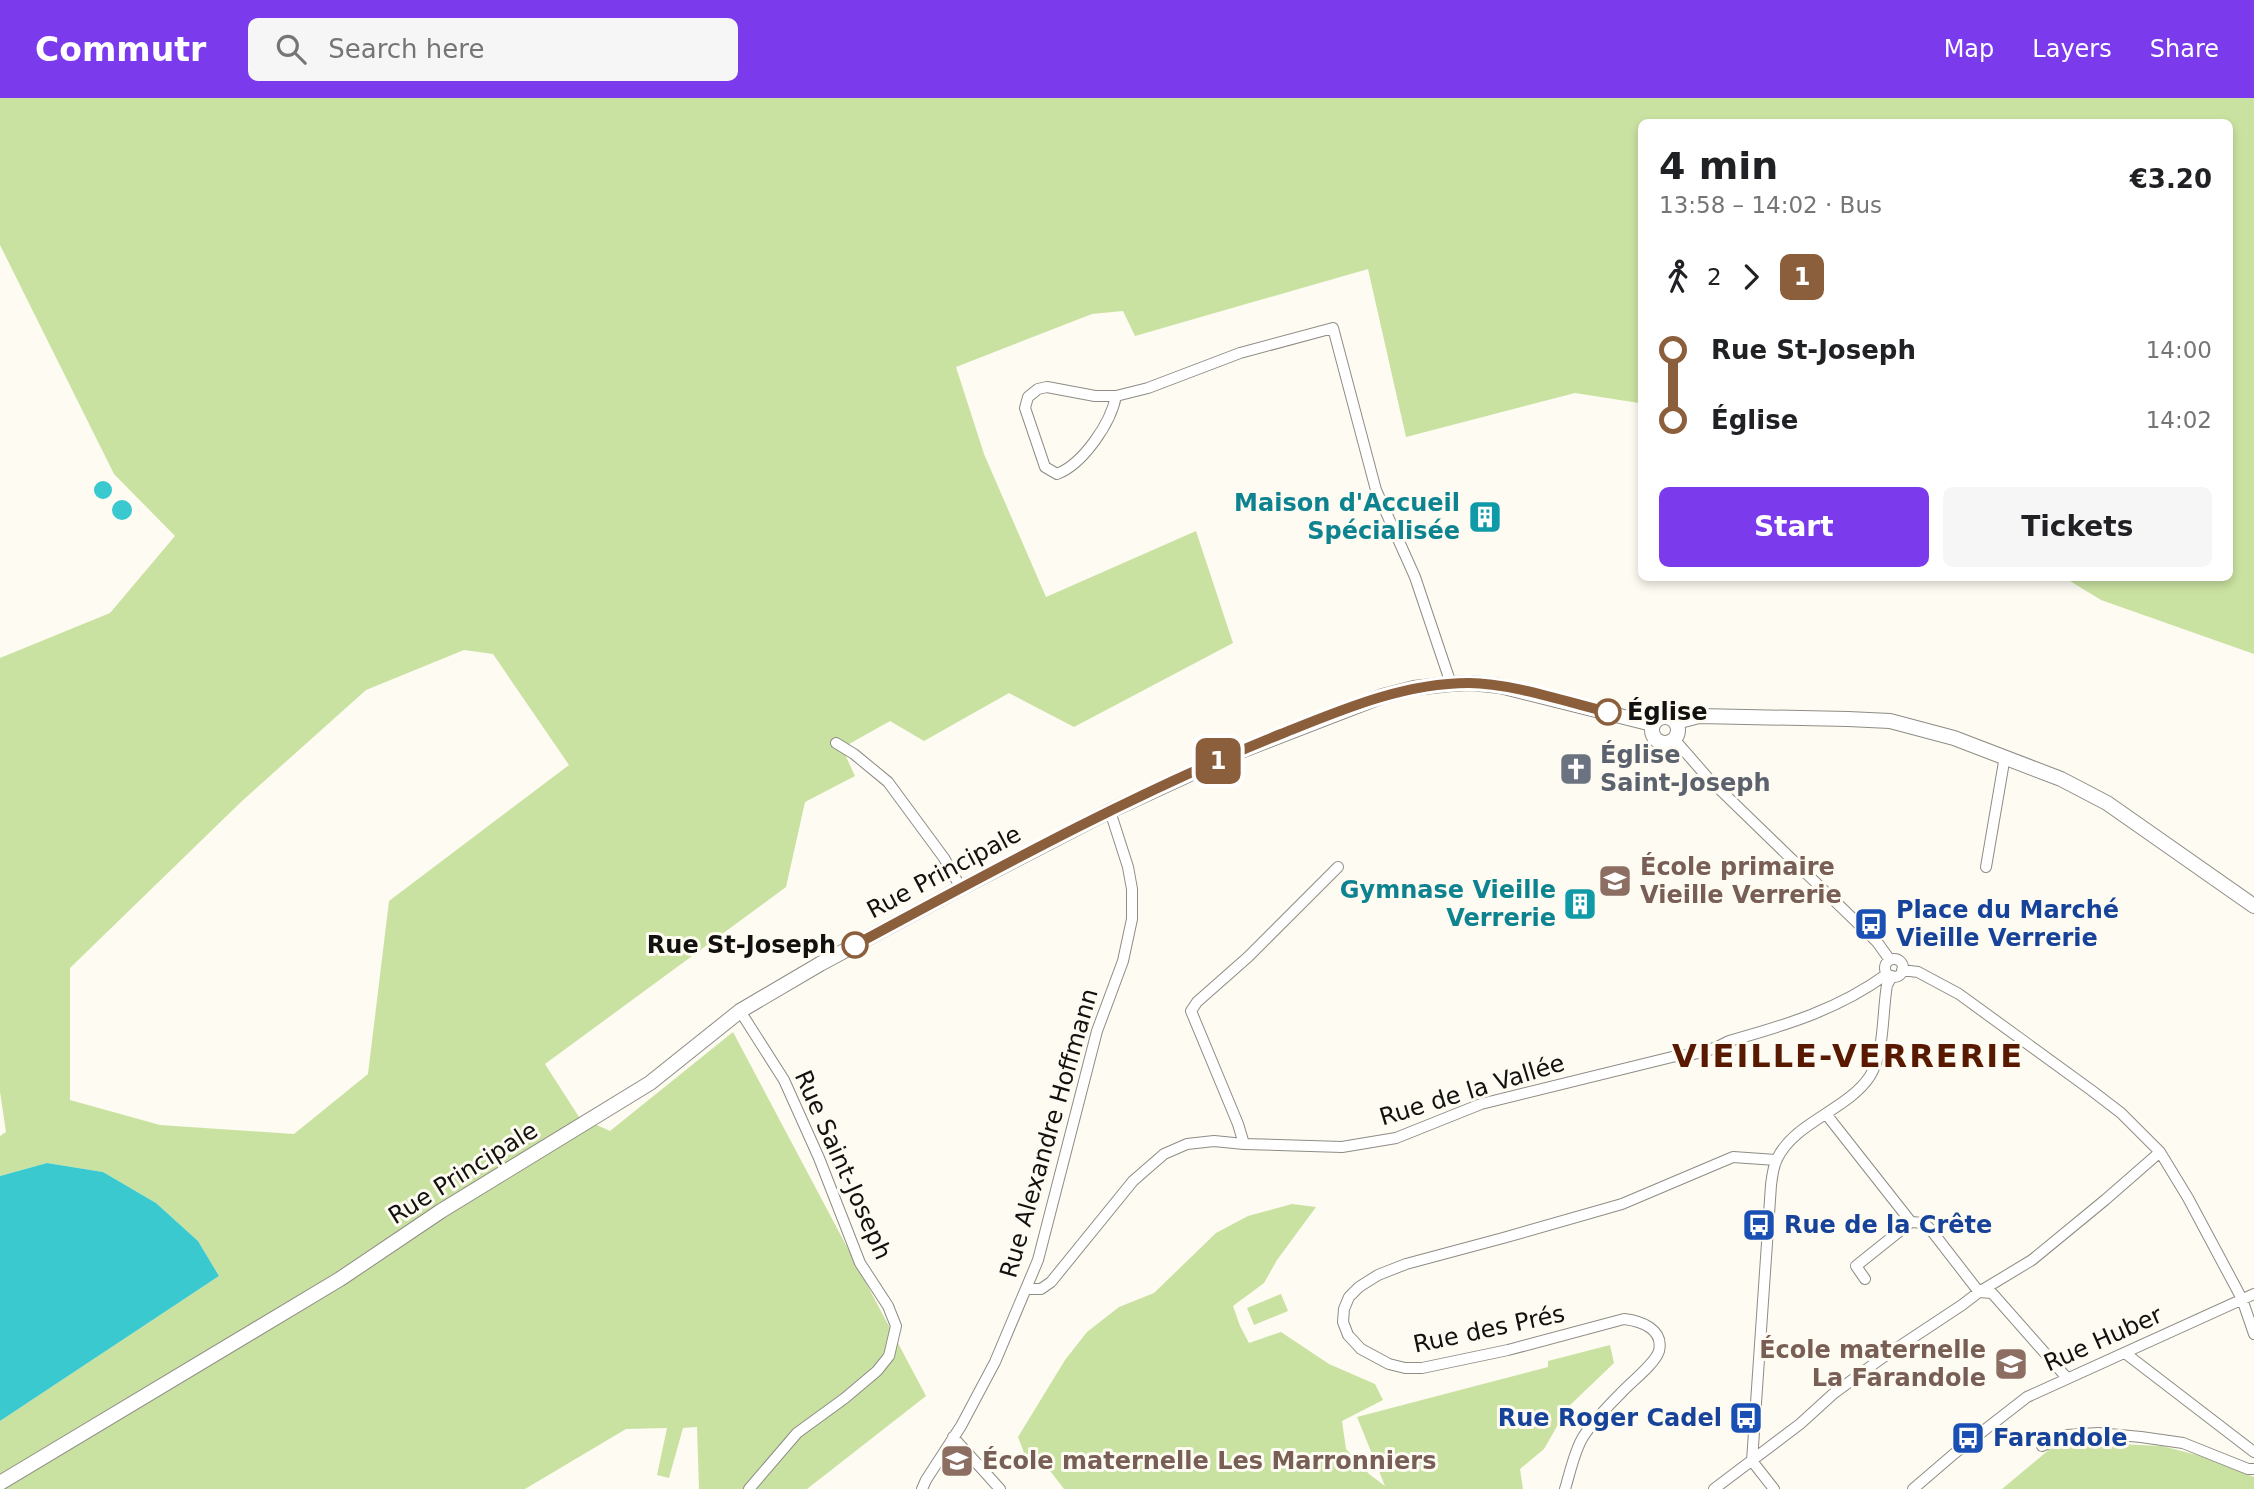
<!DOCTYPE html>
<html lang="en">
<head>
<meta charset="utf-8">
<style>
  body { margin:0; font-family:"DejaVu Sans",sans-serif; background:#f6f6f6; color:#202124; height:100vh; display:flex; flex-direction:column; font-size:26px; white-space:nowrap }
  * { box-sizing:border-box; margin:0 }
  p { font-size:23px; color:#757577 }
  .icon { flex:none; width:38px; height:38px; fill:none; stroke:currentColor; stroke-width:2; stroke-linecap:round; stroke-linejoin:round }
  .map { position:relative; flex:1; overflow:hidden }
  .side { position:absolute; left:1638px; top:21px; width:595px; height:462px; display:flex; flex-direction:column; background:#fff; border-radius:10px; box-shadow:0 4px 10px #0003 }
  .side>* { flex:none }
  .badge { padding:0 14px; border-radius:10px; font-size:24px; line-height:46px }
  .map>.badge { position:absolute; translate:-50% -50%; box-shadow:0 0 0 4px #fff }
  .legs { display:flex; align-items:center; gap:10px; height:77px; padding:0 21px; font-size:23px }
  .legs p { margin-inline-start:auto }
  .summary { display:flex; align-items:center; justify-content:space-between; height:119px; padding:0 21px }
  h1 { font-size:38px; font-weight:800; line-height:52px }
  .action { display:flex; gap:14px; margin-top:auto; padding:14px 21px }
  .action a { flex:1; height:80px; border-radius:10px; background:#7c3aed; color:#fff; font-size:28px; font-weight:800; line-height:80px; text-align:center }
  .action a+a { background:#f6f6f6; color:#202124 }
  ul { padding:0 21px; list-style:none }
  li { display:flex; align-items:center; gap:24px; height:70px; font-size:26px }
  li i { display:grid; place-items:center; width:10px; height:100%; margin:0 9px; background:currentColor }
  li i::after { content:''; width:18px; height:18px; margin:-9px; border:5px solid; border-radius:50%; background:#fff }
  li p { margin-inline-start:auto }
  li:first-child i { background:linear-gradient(#0000 50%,currentColor 0) }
  li:last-child i { background:linear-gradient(currentColor 50%,#0000 0) }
  header { display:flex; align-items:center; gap:42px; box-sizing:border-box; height:98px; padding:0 35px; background:#7c3aed; color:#fff }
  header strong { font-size:33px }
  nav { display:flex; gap:38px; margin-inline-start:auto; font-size:24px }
  .search { width:490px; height:63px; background:#f6f6f6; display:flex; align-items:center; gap:18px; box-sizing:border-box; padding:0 24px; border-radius:10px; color:#757577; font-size:26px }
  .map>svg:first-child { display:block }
</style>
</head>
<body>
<header>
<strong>Commutr</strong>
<div class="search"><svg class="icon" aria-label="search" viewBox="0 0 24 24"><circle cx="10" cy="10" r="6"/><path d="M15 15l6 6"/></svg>Search here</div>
<nav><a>Map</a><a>Layers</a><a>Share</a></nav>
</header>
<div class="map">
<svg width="2254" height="1391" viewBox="0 0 2254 1391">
  <rect width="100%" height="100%" fill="#fdfbf2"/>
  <path fill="#cae2a1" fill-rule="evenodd" d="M0 0H2254V556L2101 502 2065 480H2230V24H1642V298L1639 305 1575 295 1406 339 1368 171 1135 238 1123 213 1092 216 956 269 984 356 1046 499 1196 433 1233 545 1074 629 1009 595 924 643 890 623 842 650 855 678 805 704 786 789 545 966 579 1019 610 1033 733 934 926 1298 807 1391H699L697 1329 683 1330 669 1380 657 1377 667 1330 626 1331 525 1391H0V1323L219 1178 198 1143 156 1105 103 1074 47 1065 0 1078V1038L6 1034 0 994V560L110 515 175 438 114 376 0 147ZM464 552 493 556 569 667 389 803 368 976 294 1036 160 1027 70 1002V870L242 703 366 592Z
    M1292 1106 1316 1109 1277 1162 1264 1185 1233 1208 1240 1228 1249 1245 1281 1234 1329 1266 1375 1286 1383 1302 1342 1323 1346 1351 1369 1376 1385 1388 1357 1319 1548 1269V1263L1610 1247 1614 1265 1568 1309 1544 1351 1520 1371 1523 1391H1064L1051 1374 1026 1360 1018 1339 1065 1262 1087 1234 1119 1209 1154 1195 1216 1135 1248 1118Z
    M1281 1196 1288 1213 1254 1227 1247 1210Z
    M2118 1346 2162 1348 2197 1357 2254 1379V1391H2002L2051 1350Z"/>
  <path fill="#3ac9ce" d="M94 392a9 9 0 1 1 18 0a9 9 0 1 1-18 0Z
    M112 412a10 10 0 1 1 20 0a10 10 0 1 1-20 0Z
    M47 1065 103 1074 156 1105 198 1143 219 1178 0 1323V1078Z"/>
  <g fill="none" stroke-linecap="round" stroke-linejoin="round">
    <defs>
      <path id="minor" d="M1116 298C1111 325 1083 366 1057 376L1045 369 1025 310 1028 299 1038 291 1047 289 1095 298H1116L1148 290 1240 255 1333 230 1376 392 1415 479 1451 586
        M1674 641 1708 680 1877 844 1890 862
        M836 645 854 656 888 684 944 760 961 790
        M1986 769 2005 658
        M1885 870a9 9 0 1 1 18 0a9 9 0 1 1-18 0Z
        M1902 872 1918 874 1959 896 2091 992 2121 1015 2160 1054 2188 1100 2242 1201 2254 1236
        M740 913 784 982 819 1060 860 1165 888 1208 896 1228 889 1258 877 1273 845 1300 797 1335 749 1391
        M1826 1016 1911 1124 1924 1125 1931 1132 1979 1194 1992 1195 2067 1280
        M1244 1046 1238 1026 1191 913 1197 904 1248 859 1338 769
        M1865 1181 1856 1168 1911 1124
        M1026 1191H1041L1051 1184 1133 1083 1164 1056 1187 1046 1214 1043 1244 1046 1342 1049 1396 1040 1481 1006 1676 958C1696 957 1712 953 1729 943 1787 927 1839 911 1887 876
        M2125 1255 2254 1354
        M953 1339 1000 1391
        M2042 1348 2067 1337 2098 1335 2141 1339 2183 1345 2248 1371H2254
        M1752 1363 1771 1087C1772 1079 1773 1069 1777 1061 1794 1024 1848 1012 1870 978 1885 954 1882 915 1887 887L1892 878
        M1752 1363 1774 1391
        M922 1391 926 1382 961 1328 995 1264 1038 1162 1097 933 1123 863 1132 821V791L1128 769 1110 713
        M1565 1391C1570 1375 1574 1354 1583 1339 1593 1323 1609 1307 1622 1294 1631 1284 1655 1266 1659 1253 1664 1231 1641 1223 1624 1221L1508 1252 1422 1270H1405L1389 1266 1361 1251 1348 1237 1343 1224 1344 1211 1349 1199 1359 1189 1378 1177 1406 1166 1503 1140 1622 1106 1733 1059 1776 1062
        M1714 1391 1800 1326 1833 1296 1882 1260 1962 1207 1979 1194 2032 1162 2105 1102 2160 1054
        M1913 1391 1955 1355 2027 1299 2254 1196"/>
      <path id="tertiary" d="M1652 632a13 13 0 1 1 26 0a13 13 0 1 1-26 0Z
        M1676 624 1699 618 1848 621 1890 623 1954 640 2061 681 2107 705 2254 808
        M0 1385 340 1181 441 1113 650 985 740 913 820 866 961 790 1110 713 1190 676 1246 651 1383 598 1414 590 1451 586 1471 585 1500 588 1652 626"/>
    </defs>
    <use href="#minor" stroke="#8e8c85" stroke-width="12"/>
    <use href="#tertiary" stroke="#8e8c85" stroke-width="16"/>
    <use href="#minor" stroke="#fff" stroke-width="10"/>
    <use href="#tertiary" stroke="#fff" stroke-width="14"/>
  </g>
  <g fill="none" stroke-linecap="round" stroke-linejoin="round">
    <defs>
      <path id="line-1" d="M855 847C994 772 1134 695 1281 636 1341 612 1403 585 1469 585 1510 585 1567 604 1608 614"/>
    </defs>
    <use href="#line-1" stroke="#fff" stroke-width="16"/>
    <use href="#line-1" stroke="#8b5e3c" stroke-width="10"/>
  </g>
  <defs>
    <symbol id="building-square" viewBox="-11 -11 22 22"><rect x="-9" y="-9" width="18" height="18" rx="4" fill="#0f9aa8" stroke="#fdfbf2"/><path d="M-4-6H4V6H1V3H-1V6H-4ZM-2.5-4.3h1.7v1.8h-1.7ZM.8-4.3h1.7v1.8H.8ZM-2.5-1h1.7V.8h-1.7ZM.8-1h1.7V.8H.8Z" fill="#fff"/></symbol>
    <symbol id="church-square" viewBox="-11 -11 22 22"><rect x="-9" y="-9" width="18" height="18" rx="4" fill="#6b7280" stroke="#fdfbf2"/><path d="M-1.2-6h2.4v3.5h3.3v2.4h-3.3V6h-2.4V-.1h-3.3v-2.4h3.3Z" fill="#fff"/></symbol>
    <symbol id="school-square" viewBox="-11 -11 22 22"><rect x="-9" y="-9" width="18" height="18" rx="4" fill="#8d6e63" stroke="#fdfbf2"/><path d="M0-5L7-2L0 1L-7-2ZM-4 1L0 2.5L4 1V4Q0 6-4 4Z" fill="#fff"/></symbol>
    <symbol id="bus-square" viewBox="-11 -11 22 22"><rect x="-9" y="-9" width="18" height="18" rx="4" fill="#1a4fb4" stroke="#fdfbf2"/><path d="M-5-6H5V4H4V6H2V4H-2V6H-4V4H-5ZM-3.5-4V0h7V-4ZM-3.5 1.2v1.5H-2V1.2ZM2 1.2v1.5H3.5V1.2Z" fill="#fff"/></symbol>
  </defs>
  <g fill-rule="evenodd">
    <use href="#building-square" x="1466" y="400" width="38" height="38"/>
    <use href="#church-square" x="1557" y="652" width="38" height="38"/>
    <use href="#school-square" x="1596" y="764" width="38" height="38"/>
    <use href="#building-square" x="1561" y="787" width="38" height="38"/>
    <use href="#bus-square" x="1852" y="807" width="38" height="38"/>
    <use href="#bus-square" x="1740" y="1108" width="38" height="38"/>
    <use href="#school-square" x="1992" y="1247" width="38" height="38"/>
    <use href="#bus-square" x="1727" y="1301" width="38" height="38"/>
    <use href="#bus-square" x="1949" y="1321" width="38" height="38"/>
    <use href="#school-square" x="938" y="1344" width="38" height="38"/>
  </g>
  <g fill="#fff" stroke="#8b5e3c" stroke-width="3.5">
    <circle cx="1608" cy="614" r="12"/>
    <circle cx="855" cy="847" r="12"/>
  </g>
  <g text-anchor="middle" stroke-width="6" stroke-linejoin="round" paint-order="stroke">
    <g font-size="24" font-weight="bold" fill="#0d838f" stroke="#fdfbf2" text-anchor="end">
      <text x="1460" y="413">Maison d'Accueil<tspan x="1460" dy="28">Spécialisée</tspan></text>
      <text x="1556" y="800">Gymnase Vieille<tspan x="1556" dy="28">Verrerie</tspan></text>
    </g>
    <g font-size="24" font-weight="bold" fill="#12110f" stroke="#fdfbf2" text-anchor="start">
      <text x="1627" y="622">Église</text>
      <text x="836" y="855" text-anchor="end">Rue St-Joseph</text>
    </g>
    <g font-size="24" font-weight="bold" fill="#5b616d" stroke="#fdfbf2" text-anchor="start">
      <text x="1600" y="665">Église<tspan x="1600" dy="28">Saint-Joseph</tspan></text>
    </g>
    <g font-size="24" font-weight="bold" fill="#785e54" stroke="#fdfbf2" text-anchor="start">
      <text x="1640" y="777">École primaire<tspan x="1640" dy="28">Vieille Verrerie</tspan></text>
      <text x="1986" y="1260" text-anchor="end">École maternelle<tspan x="1986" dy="28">La Farandole</tspan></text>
      <text x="982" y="1371">École maternelle Les Marronniers</text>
    </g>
    <g font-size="24" fill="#12110f" stroke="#fdfbf2">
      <text transform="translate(944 774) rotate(-28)" y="8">Rue Principale</text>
      <text transform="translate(1472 992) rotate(-17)" y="8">Rue de la Vallée</text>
      <text transform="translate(1049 1035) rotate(-74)" y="8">Rue Alexandre Hoffmann</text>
      <text transform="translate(843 1067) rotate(66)" y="8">Rue Saint-Joseph</text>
      <text transform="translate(463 1075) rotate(-32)" y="8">Rue Principale</text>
      <text transform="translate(1489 1231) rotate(-12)" y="8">Rue des Prés</text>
      <text transform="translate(2103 1241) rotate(-24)" y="8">Rue Huber</text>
    </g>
    <g font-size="24" font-weight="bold" fill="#164399" stroke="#fdfbf2" text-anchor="start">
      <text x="1896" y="820">Place du Marché<tspan x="1896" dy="28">Vieille Verrerie</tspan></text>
      <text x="1784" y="1135">Rue de la Crête</text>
      <text x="1722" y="1328" text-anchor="end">Rue Roger Cadel</text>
      <text x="1993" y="1348">Farandole</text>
    </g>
    <g font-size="32" font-weight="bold" letter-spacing="2" fill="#591800" stroke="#fdfbf2">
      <text x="1848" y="969">VIEILLE-VERRERIE</text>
    </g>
  </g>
</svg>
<b class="badge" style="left:1218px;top:663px;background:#8b5e3c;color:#fff">1</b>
<section class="side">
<div class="summary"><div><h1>4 min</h1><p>13:58 – 14:02 · Bus</p></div><b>€3.20</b></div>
<div class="legs"><svg class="icon" aria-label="walk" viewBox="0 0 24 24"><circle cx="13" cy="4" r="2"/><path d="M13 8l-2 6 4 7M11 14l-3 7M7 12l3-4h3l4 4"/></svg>2<svg class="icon" aria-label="forward" viewBox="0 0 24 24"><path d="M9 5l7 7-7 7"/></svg><b class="badge" style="background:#8b5e3c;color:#fff">1</b></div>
<ul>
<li><i style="color:#8b5e3c"></i><b>Rue St-Joseph</b><p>14:00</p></li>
<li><i style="color:#8b5e3c"></i><b>Église</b><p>14:02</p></li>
</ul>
<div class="action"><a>Start</a><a>Tickets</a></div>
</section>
</div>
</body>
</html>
